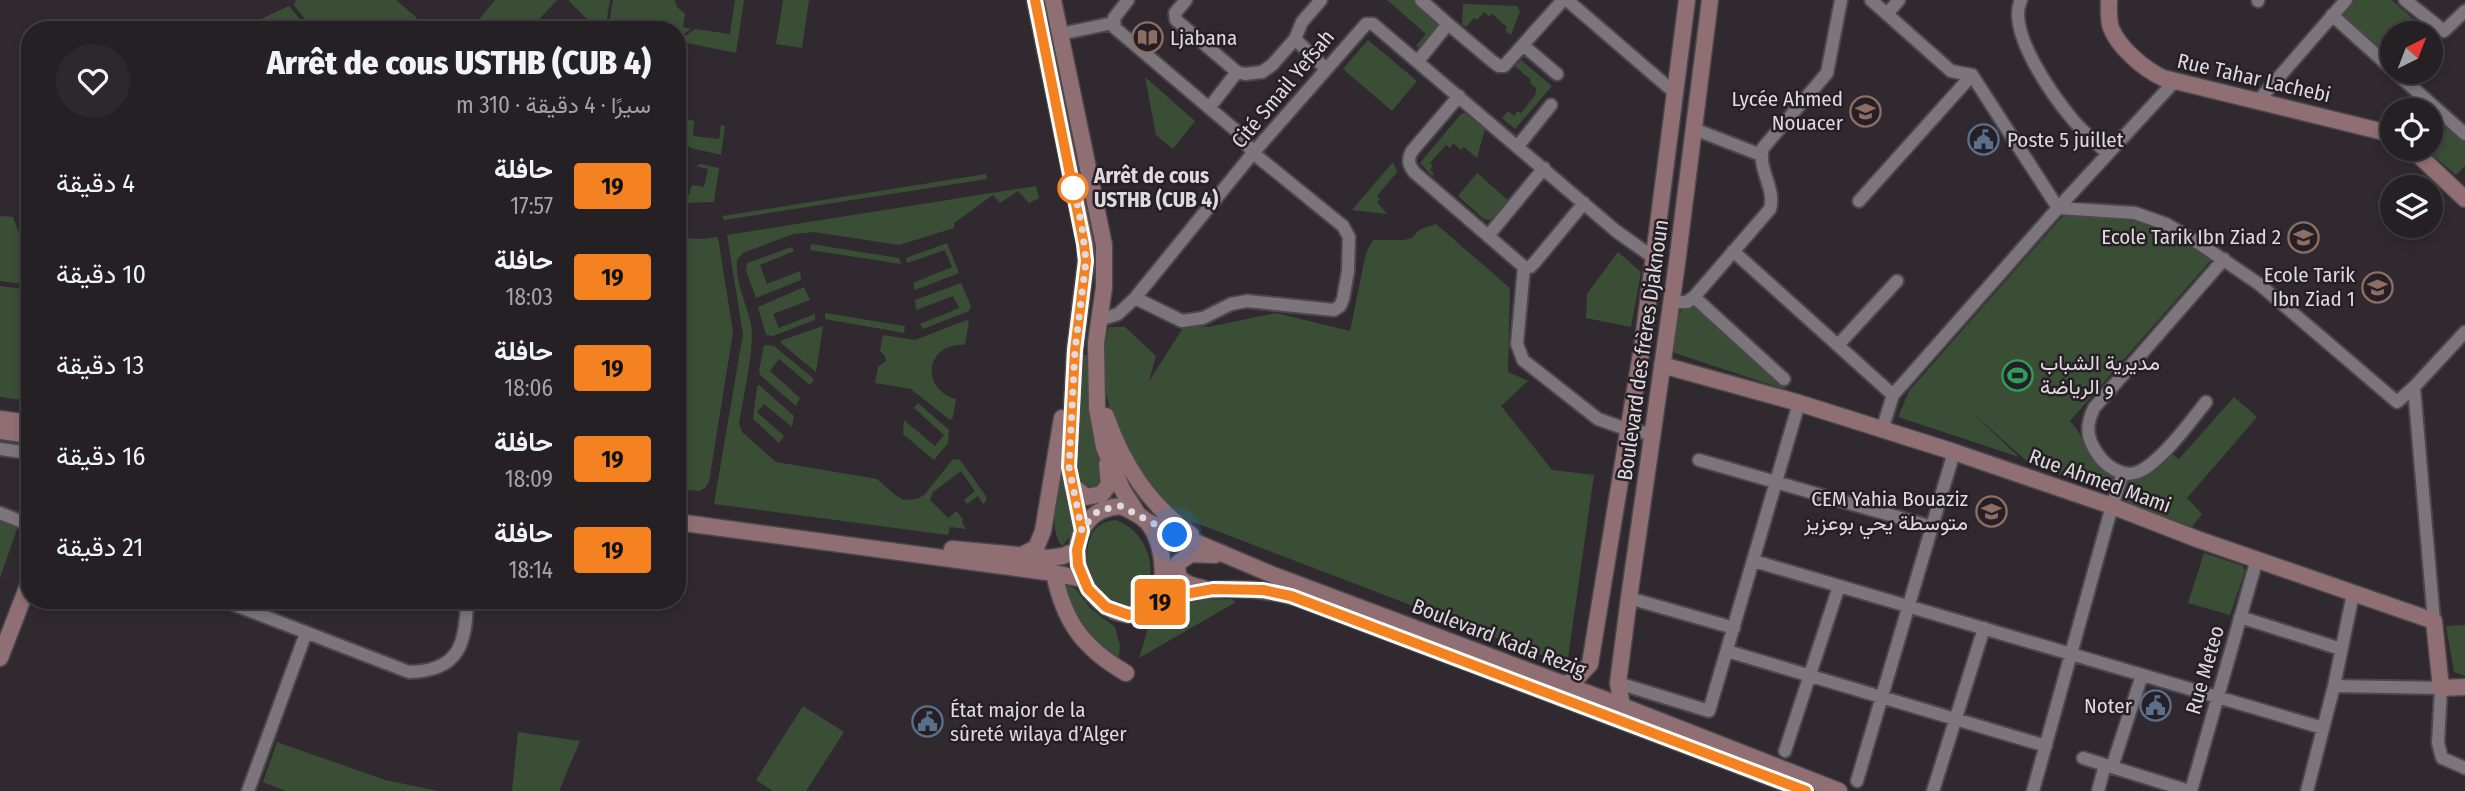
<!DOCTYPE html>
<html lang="ar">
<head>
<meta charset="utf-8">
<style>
  body { margin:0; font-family:"Fira Sans Condensed",Vazirmatn,sans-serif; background:#2c282c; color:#f1f3f6; direction:rtl; height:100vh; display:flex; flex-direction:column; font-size:26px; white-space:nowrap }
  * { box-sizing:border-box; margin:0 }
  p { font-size:23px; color:#a3a3a6 }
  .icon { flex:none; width:38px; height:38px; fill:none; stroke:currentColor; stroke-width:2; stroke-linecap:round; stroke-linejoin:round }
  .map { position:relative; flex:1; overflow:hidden; direction:ltr }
  .panel { position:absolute; left:21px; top:21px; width:665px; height:588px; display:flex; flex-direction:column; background:#242024; border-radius:28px; box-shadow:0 4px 10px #0003,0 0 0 2px #413e41; direction:rtl }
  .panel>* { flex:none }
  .badge { padding:0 14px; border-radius:5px; font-size:24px; line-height:46px }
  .needle { width:46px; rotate:42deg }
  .tools { position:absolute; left:2380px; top:21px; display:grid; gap:14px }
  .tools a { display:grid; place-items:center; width:63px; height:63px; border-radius:50%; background:#242024; box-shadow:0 4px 10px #0003,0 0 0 2px #413e41; font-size:35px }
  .you { position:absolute; width:35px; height:35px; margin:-18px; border:5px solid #fff; border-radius:50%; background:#1a73e8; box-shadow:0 0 0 10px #1a73e833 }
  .map>.badge { position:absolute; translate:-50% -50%; box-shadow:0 0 0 4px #fff }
  .round { display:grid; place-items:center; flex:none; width:74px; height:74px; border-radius:37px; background:#2c282c }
  .summary { display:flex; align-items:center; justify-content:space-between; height:119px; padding:0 35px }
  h1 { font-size:33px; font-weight:800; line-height:52px }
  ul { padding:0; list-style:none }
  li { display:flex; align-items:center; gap:21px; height:91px; padding:0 35px }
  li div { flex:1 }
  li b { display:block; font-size:26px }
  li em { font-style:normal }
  li .badge { min-width:77px; font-weight:700; text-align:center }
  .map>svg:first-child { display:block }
</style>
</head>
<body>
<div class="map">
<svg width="2465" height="791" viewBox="0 0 2465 791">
  <rect width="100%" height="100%" fill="#302a30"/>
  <path fill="#3a4e36" d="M296 0H396L419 20 418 30H313L294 5Z
    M495 0H557L532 27 534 30H470Z
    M570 0H610L605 30H591L594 26 569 1Z
    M613 0H675L677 7 685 14 683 27 691 29 677 39V30H608Z
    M735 0H744L736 53 678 41 695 29 730 34Z
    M783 0H809L802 48 776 44Z
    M1387 0H1414L1433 16 1437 23 1436 29 1419 48 1416 46 1426 34Z
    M2355 0H2392L2420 25 2412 33H2392V56L2390 59 2342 16Z
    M1463 4 1517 6 1520 11 1511 35 1505 30 1507 27 1492 14 1489 16 1484 12 1477 20 1474 18 1466 27 1462 24Z
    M289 6 309 30H248V25Z
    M1368 40 1417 81 1392 111 1343 69Z
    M1521 60 1552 86 1515 129 1502 118 1508 111 1514 116 1518 111 1521 113 1536 94 1535 92 1537 89 1530 83 1531 80 1515 66Z
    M1145 77 1195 121 1173 149 1156 135Z
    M1465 113 1485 129 1477 158 1464 147 1461 150 1453 143 1450 148 1446 145 1430 163 1433 166 1430 170 1434 174 1432 176 1420 163 1461 114Z
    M677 117 694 121 693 136 719 139 721 125 725 126 721 155 691 148 677 136Z
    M2448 127 2465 141V166L2456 175 2427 150 2431 149V146Z
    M1393 162 1397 172 1377 196 1380 199 1377 202 1387 214 1352 210Z
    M701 164 719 168 714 202 677 203V192L689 195 692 185 704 187 708 169 696 166Z
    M1477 173 1509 201 1490 220 1484 219 1458 196Z
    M986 174 987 179 724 220 723 218V216Z
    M1036 186 1039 198 1029 203 1018 191 1000 203 993 195 954 223V228L899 245 814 232 793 234 743 253 737 260C735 284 747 303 751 325 755 347 743 399 739 423L742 432 776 462 877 479 895 495 904 500 917 499 924 495 953 459 960 460 986 496V501L983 504 978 496 967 504 964 500 975 491 961 471 933 492 930 500 948 518 957 511 963 520 962 522 966 529 950 527 948 535 714 504 743 334 727 235Z
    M2066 215 2130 219 2171 235 2211 260 2070 421C2090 442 2079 459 2114 474L2109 492 2031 465 1967 408 2019 457 1898 417 1909 391 2060 219Z
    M0 216 13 217 30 263V285L0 281Z
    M1436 224 1510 288 1508 372 1528 381 1501 406 1552 470 1594 475 1567 665 1196 523 1184 522C1137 473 1085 399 1109 327H1125L1156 356 1149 381 1185 325 1208 327 1276 313 1350 331 1366 253 1373 240H1404L1412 238 1419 230Z
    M718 237 733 332 709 482 705 488 699 491 677 489V238L703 239Z
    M947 243 959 273 915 290 913 283 952 267 945 250 907 263 906 258Z
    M811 244 899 258 901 264 810 250Z
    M792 247 794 251 760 265 767 284 800 271 801 280 756 298 746 271 747 263Z
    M1618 252 1641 272 1631 327 1586 318 1587 294Z
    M961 283 971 306 969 311 923 329 920 324 959 308 953 296 916 310 915 300Z
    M0 286 30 290V401L0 397Z
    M804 287 810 300 773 314 779 328 815 314V320L773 336 766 335 758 307Z
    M1694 308 1705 315 1787 390 1675 353 1670 348C1673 329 1670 308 1694 308Z
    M825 313 905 326 904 333 825 319Z
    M967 320 969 321 965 345C926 342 919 389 956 399L953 417 950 420 911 389 875 383 878 367 886 361 885 356 880 351 883 335 915 340Z
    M823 326 816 372 781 343 780 341Z
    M764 345 774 346 814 379 810 385 779 359 770 371 800 398 796 406 761 376 759 371Z
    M1083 355H1088L1090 410 1106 475V479L1092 492 1075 480Z
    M759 385 794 416 792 427 764 404 757 412 784 436 779 443 753 419 757 387Z
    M2234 397 2257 417 2187 498 2202 514 2192 527 2121 501 2127 480C2148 478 2159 470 2172 454L2179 459Z
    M918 403 949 430 948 443 934 460 903 434 904 420 935 446 944 435 914 408Z
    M1067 427 1076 523 1073 533 1062 546C1044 527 1063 453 1067 427Z
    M0 518 18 526 0 578Z
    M1116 520C1143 530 1159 563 1146 590 1143 597 1140 603 1132 606 1091 618 1064 523 1116 520Z
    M2204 553 2243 566 2245 571 2230 615 2188 603Z
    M1063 583 1076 589 1090 608 1115 627 1120 646 1118 662 1083 636Z
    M1231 599 1236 602 1139 658C1144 644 1147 627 1154 615 1165 598 1212 600 1231 599Z
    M2465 625V676L2454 672 2446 626Z
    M803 706 844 732 806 791H773L756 780Z
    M518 732 580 741 559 791H512Z
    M277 742 385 780 438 791H286L263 782Z"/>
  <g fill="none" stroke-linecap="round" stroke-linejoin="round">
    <defs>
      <path id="street" d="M1128 0 1114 18 1115 28 1240 134 1253 153 1343 226 1349 237 1348 271 1343 299 1340 306 1334 310 1247 301 1231 304 1203 318 1182 321 1135 298
        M1186 0 1175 13 1176 20 1237 72 1245 74 1262 72 1272 65 1295 39 1302 22 1321 0
        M1421 0 1448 24
        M1567 0 1675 93
        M1871 0 1951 71 1972 75
        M2021 0C2006 31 2053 96 2073 120 2083 132 2097 143 2108 154
        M2405 0 2444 31 2465 11
        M2258 1V0
        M1887 14 1899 0
        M2332 15 2392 69
        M1060 34 1113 23
        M1295 39 1326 69
        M1524 46 1557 74
        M1418 61 1448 24 1492 61 1499 66H1504L1563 0
        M2395 72 2465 134
        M1459 96 1412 151C1407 160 1409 165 1414 172L1524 267
        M2258 101 2346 0
        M1209 108 1237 72
        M1694 129 1761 155
        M1518 146 1551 105
        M1859 201 1972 75 2058 208 2135 213 2166 224 2200 244 2259 284 2397 402 2414 387 2465 332
        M1584 203 1535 262 1530 267H1524L1517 344 1523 360 1598 419 1629 430 1652 434
        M1488 236 1544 168
        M1733 251 1893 395
        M1694 297 1784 379
        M1672 302H1687L1694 297 1770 209C1776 188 1757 169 1763 148L1827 73 1841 0
        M1099 320 1118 314 1135 298 1253 153 1366 24H1373L1616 231 1654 258
        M1838 345 1897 281
        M2414 387 2434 621
        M2206 402C2190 422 2161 462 2138 472 2123 478 2105 466 2097 453 2086 437 2086 425 2094 408L2224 259
        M1882 430 1893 395 2058 208 2174 82
        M0 449 30 453
        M1699 460 1932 527
        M0 513 30 525
        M1754 561 2323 728
        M1629 598 1734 628
        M222 600 409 672C460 671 466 643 467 600
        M2240 617 2341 649
        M1727 651 2046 746
        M1618 683 1709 711 1799 403
        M2334 686 2441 688 2438 743 2442 758 2465 768
        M1785 751 1839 586
        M2083 758 2189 791
        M2112 767 2142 675
        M1857 781 1954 452
        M248 791 306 633
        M1933 791 1984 628
        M2033 791 2112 506 2123 473
        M2098 791 2105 765
        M2191 791 2257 559
        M2307 791 2334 686 2353 594"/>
      <path id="secondary" d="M1035 0 1085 244 1086 261 1075 350 1069 467 1082 531
        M1053 0 1104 245V287L1096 343 1097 408 1104 447 1122 489 1137 513
        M2109 0C2109 9 2108 20 2111 28 2119 48 2144 69 2163 78L2392 134
        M2412 149 2465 199
        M1662 365 1799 403 1954 452 2112 506 2197 539 2434 621 2441 688 2465 687
        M1106 416C1123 465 1149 504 1191 535
        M0 419 30 423
        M0 431 30 435
        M1072 485 1086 497 1102 494 1109 484 1107 464
        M1121 506C1131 511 1140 514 1148 523 1165 543 1171 595 1145 611 1135 617 1124 615 1114 611 1068 590 1060 510 1121 506Z
        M1146 521 1273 575 1622 706 1839 791
        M677 522 1054 573 1082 579
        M952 549 1049 558 1063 556 1077 550
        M1020 556 1036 548 1043 531 1062 418
        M1054 573C1064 622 1083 648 1126 673
        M1203 588C1188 585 1174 581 1178 563L1191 554 1215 555
        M1153 605C1198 585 1251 585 1298 598L1806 791
        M0 658 30 580
        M1563 685 1575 680 1590 664 1643 341 1687 0
        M1622 706 1618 683 1629 598 1677 263 1710 0"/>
    </defs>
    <use href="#street" stroke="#4b474b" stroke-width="16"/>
    <use href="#secondary" stroke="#4b474b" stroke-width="19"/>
    <use href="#street" stroke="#7c757c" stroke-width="12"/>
    <use href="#secondary" stroke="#906f74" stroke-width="16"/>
  </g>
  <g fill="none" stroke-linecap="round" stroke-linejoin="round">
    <defs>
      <path id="line" d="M1035 0 1084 244 1086 261 1075 350 1069 467 1082 531 1077 550 1078 565 1088 589 1106 607 1129 615 1144 612 1153 605 1175 596 1213 589 1263 590 1291 596 1806 791"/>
    </defs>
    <use href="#line" stroke="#fff" stroke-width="16"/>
    <use href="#line" stroke="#f58220" stroke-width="10"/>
    <path stroke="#dedade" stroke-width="7" stroke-dasharray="0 12.6" d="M1073 188V184L1082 227 1086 261 1075 350 1069 467 1082 531 1092 516 1100 510 1121 506 1175 535"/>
  </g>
  <defs>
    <symbol id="library-ring" viewBox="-11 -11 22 22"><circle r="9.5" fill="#262026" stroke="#8d6e63" stroke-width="1.5"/><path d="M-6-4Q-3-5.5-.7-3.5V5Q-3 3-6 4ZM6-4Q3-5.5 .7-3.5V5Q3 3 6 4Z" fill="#8d6e63"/></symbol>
    <symbol id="school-ring" viewBox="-11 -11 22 22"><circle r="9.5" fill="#262026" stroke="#8d6e63" stroke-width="1.5"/><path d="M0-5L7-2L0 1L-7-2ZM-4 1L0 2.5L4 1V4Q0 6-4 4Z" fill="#8d6e63"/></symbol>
    <symbol id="civic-ring" viewBox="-11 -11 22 22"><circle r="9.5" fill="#262026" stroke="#5c6f8a" stroke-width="1.5"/><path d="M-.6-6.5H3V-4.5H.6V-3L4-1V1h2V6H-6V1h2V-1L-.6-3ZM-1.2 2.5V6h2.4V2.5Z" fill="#5c6f8a"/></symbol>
    <symbol id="stadium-ring" viewBox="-11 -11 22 22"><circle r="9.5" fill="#262026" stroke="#2e9e5b" stroke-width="1.5"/><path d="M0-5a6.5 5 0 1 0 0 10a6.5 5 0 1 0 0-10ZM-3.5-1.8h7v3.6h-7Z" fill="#2e9e5b"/></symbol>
  </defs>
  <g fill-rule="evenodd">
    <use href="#library-ring" x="1130" y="20" width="35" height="35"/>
    <use href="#school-ring" x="1848" y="94" width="35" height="35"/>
    <use href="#civic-ring" x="1966" y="122" width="35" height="35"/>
    <use href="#school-ring" x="2286" y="220" width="35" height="35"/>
    <use href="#school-ring" x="2360" y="270" width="35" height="35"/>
    <use href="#stadium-ring" x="2000" y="358" width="35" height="35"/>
    <use href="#school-ring" x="1974" y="494" width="35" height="35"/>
    <use href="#civic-ring" x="2138" y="688" width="35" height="35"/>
    <use href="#civic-ring" x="910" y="704" width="35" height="35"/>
  </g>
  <circle fill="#fff" stroke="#f58220" stroke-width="3.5" cx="1073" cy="188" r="14"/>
  <g text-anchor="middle" stroke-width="5" stroke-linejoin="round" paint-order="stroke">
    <g font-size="21" fill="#dedade" stroke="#262026" text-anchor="end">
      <text x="1170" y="45" text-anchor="start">Ljabana</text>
      <text x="1843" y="106">Lycée Ahmed<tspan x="1843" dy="24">Nouacer</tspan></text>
      <text x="2007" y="147" text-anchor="start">Poste 5 juillet</text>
      <text x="2281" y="244">Ecole Tarik Ibn Ziad 2</text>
      <text x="2355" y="282">Ecole Tarik<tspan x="2355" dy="24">Ibn Ziad 1</tspan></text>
      <text x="2040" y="370" text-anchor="start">مديرية الشباب<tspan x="2040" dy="24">و الرياضة</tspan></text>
      <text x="1968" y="506">CEM Yahia Bouaziz<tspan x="1968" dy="24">متوسطة يحي بوعزيز</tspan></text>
      <text x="2132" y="713">Noter</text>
      <text x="950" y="717" text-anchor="start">État major de la<tspan x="950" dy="24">sûreté wilaya d’Alger</tspan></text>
    </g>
    <g font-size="21" fill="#dedade" stroke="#262026">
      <text transform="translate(2254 78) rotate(13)" y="7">Rue Tahar Lachebi</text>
      <text transform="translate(1283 89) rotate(-50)" y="7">Cité Smail Yefsah</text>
      <text transform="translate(1643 350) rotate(-82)" y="7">Boulevard des frères Djaknoun</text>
      <text transform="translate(2100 481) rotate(20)" y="7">Rue Ahmed Mami</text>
      <text transform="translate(1499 638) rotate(21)" y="7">Boulevard Kada Rezig</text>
      <text transform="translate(2205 670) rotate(-74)" y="7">Rue Meteo</text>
    </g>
    <g font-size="21" font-weight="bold" fill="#dedade" stroke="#262026" text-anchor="start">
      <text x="1094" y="183">Arrêt de cous<tspan x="1094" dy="24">USTHB (CUB 4)</tspan></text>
    </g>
  </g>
</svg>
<div class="tools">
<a><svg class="needle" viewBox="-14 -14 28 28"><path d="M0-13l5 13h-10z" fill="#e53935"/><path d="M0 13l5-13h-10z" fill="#a3a3a6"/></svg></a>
<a><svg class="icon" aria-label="locate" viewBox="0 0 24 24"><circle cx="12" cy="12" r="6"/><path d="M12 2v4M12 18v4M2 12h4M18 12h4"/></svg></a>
<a><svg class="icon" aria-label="layers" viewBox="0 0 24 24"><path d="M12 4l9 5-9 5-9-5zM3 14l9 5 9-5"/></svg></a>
</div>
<div class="you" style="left:1175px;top:535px"></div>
<b class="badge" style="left:1160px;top:602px;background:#f58220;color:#111">19</b>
<section class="panel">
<div class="summary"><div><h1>Arrêt de cous USTHB (CUB 4)</h1><p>سيرًا · 4 دقيقة · 310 m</p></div><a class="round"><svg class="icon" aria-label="heart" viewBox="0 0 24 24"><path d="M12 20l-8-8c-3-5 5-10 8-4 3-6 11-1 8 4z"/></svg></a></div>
<ul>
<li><span class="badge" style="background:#f58220;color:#111">19</span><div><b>حافلة</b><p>17:57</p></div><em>4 دقيقة</em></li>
<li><span class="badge" style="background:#f58220;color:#111">19</span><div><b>حافلة</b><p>18:03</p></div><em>10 دقيقة</em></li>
<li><span class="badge" style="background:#f58220;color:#111">19</span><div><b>حافلة</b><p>18:06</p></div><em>13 دقيقة</em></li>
<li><span class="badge" style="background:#f58220;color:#111">19</span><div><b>حافلة</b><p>18:09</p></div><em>16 دقيقة</em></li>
<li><span class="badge" style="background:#f58220;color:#111">19</span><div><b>حافلة</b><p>18:14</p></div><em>21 دقيقة</em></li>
</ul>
</section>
</div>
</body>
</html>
